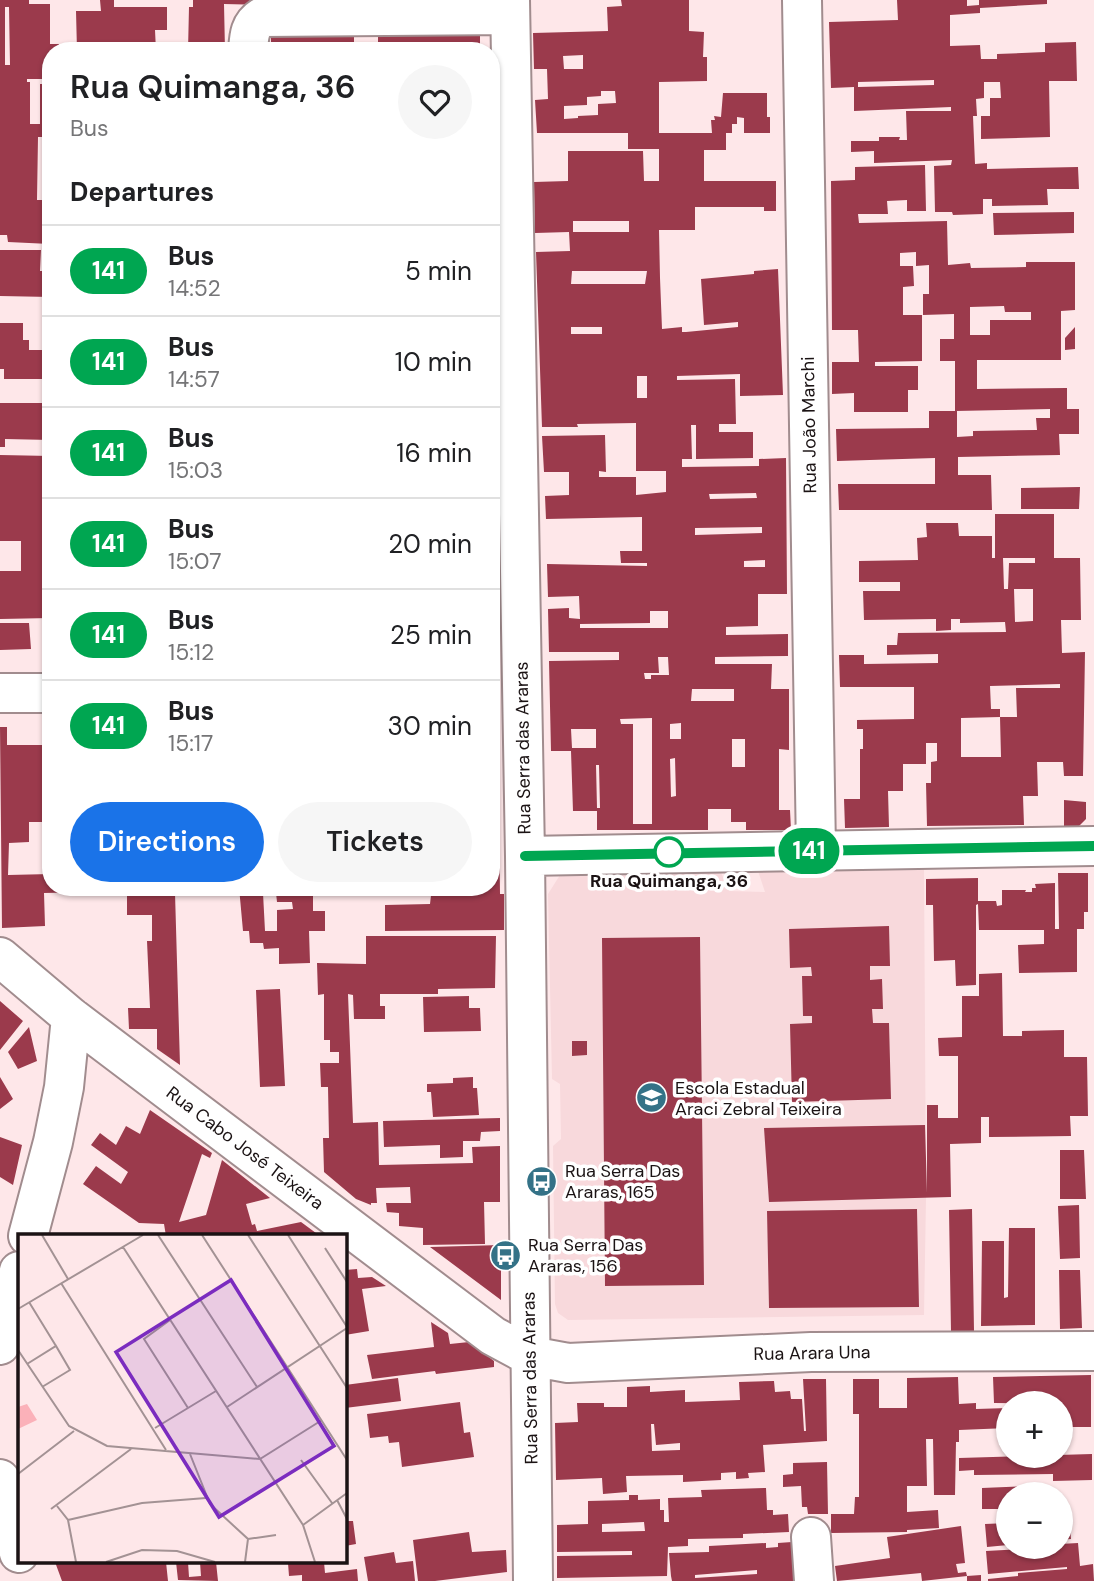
<!DOCTYPE html>
<html lang="en">
<head>
<meta charset="utf-8">
<style>
  body { margin:0; font-family:"DM Sans",sans-serif; background:#f6f6f6; color:#202124; height:100vh; display:flex; flex-direction:column; font-size:26px; white-space:nowrap }
  * { box-sizing:border-box; margin:0 }
  p { font-size:23px; color:#757577 }
  .icon { flex:none; width:38px; height:38px; fill:none; stroke:currentColor; stroke-width:2; stroke-linecap:round; stroke-linejoin:round }
  .map { position:relative; flex:1; overflow:hidden }
  .details { position:absolute; left:42px; top:42px; width:458px; height:854px; display:flex; flex-direction:column; background:#fff; border-radius:28px; box-shadow:0 2px 5px #0004 }
  .details>* { flex:none }
  .badge { padding:0 14px; border-radius:23px; font-size:24px; line-height:46px }
  .buttons { position:absolute; left:996px; top:1391px; display:grid; gap:14px }
  .buttons a { display:grid; place-items:center; width:77px; height:77px; border-radius:50%; background:#fff; box-shadow:0 2px 5px #0004; font-size:35px }
  .map>.badge { position:absolute; translate:-50% -50%; box-shadow:0 0 0 4px #fff }
  h2 { padding:0 28px; font-size:26px; line-height:63px }
  .round { display:grid; place-items:center; flex:none; width:74px; height:74px; border-radius:37px; background:#f6f6f6 }
  .head { display:flex; align-items:center; justify-content:space-between; height:119px; padding:0 28px }
  h1 { font-size:33px; font-weight:600; line-height:52px }
  .cta { display:flex; gap:14px; margin-top:auto; padding:14px 28px }
  .cta a { flex:1; height:80px; border-radius:42px; background:#1a73e8; color:#fff; font-size:28px; font-weight:600; line-height:80px; text-align:center }
  .cta a+a { background:#f6f6f6; color:#202124 }
  ul { padding:0; list-style:none }
  li { display:flex; align-items:center; gap:21px; height:91px; padding:0 28px; border-top:2px solid #e0e0e0 }
  li div { flex:1 }
  li b { display:block; font-size:26px }
  li em { font-style:normal }
  li .badge { min-width:77px; font-weight:700; text-align:center }
  .map>svg:first-child { display:block }
</style>
</head>
<body>
<div class="map">
<svg width="1094" height="1581" viewBox="0 0 1094 1581">
  <rect width="100%" height="100%" fill="#fee7e9"/>
  <path fill="#f8d9dc" d="M924 867 926 1198 924 1315 568 1320 558 1313 555 1304 553 1146 561 1139 560 1084 552 1079 548 894 560 875 719 868 729 891 765 892 757 868Z"/>
  <path fill="#9b3a4c" fill-rule="evenodd" d="M0 0H29V4H50V44H59V51H51V137H38L37 200H51L50 244 8 242 7 235H0ZM5 7H9L10 65H5ZM27 79H46V84H40V124H30V82H27Z
    M100 0H114V7H167V30H155L156 51H77L76 11H101Z
    M193 0H266V5L224 4 225 51H188L189 7H193Z
    M621 0H689V31L704 32 703 57H707V81L659 82V133H712L711 120H715L714 116 721 117 723 93H767V117H770V133H744V118L737 117V124H732V133H726V150H704V181H776V211H764V207H695V230H659L660 278 662 329 682 327V332H686L738 327V322L704 325 701 279 754 274V271L778 269 783 395 740 396V374L677 376V380L735 379 736 424H719V432H753V458L696 459V425H691L692 459H682V467L759 466V459L786 458 787 594H758V626L726 627V635L788 634V656L715 657V664H772L771 689H789V750L779 749V810H790L791 830H746V822H731V809H708V830H597V811H573L571 751H551L549 661 619 660V652H549L548 609 569 608V618L580 619 579 596 548 597 547 564 647 566V563H621L620 551H642V517L546 519 545 496 569 495V472H544L542 436 605 435 606 472 599 471V477H636V495L666 492V471H636V423L577 424 578 427H542L536 252 570 251 569 232 535 233 534 182 568 181V151H643L644 181H659V149H628V133H537L535 100 548 99 547 69H534L533 33 608 31 607 7 622 6ZM583 55V69H564L563 56ZM601 91H615L616 103 598 104V115L578 116V118L564 119V106L587 105V97L601 96ZM573 221H629V232H573ZM572 271H647L645 284H571ZM571 327H602V334H571ZM637 376H647V398H637ZM756 493 757 498 710 499 709 494ZM762 527V533L695 535V528ZM765 560V567H744V561ZM650 611H668V628H580V624L650 623ZM658 657H668L669 675H651V679H645L644 673H659ZM692 689H734V701H691ZM652 718V824H633V724H621L620 719ZM681 723V739H670V724ZM571 729H596V748H572ZM732 739H745V767H732ZM675 758 676 796 671 797 670 759ZM596 765H599L600 808H597Z
    M897 0H967V6L979 5V0H1047V4L980 8V13L950 15V46L980 45 981 59H997V54L1045 52V43L1076 42 1077 81H1049L1050 137 981 139V116H990V98H1001L1000 82H984V98L976 99 977 116H973L975 164 987 163V169L1078 167 1079 189H1047L1048 205 992 206V199H983V214L953 215 952 212H935L934 166 951 165 952 160 874 163V151L851 152V141H879V137H900L899 140H907L906 111H951V107L854 111V87L831 88 829 22 898 20ZM934 80V85L858 87V82Z
    M271 24H354V51H308V46L271 45Z
    M480 26V51H378V27Z
    M925 165 926 211H907V200L887 201 888 214H858L859 223 947 221 948 265 970 263 971 268 1026 267V262H1075V310L1061 311V360H977V389L1067 388V409H1079V434H1059L1060 455 958 457V475H991L992 510H839L838 484H935V458L837 461 836 429 929 428V411H957V437L973 436V431L1037 430 1036 418H1050V409L955 411V361H940V339H954V314L923 315V294H929V265L916 266V252L900 253V266H913L914 286 903 287V315H922V361L875 362V366H918V390H908V412H854V393L832 394V362H859L858 330H832L831 181 855 180V167ZM1004 306 1005 312H1031V320H990V335H970V307Z
    M1074 212V233L994 235 993 213Z
    M0 250H41L40 271H51V297L0 296Z
    M0 323H23V340H29V350H51V379H4V369H0Z
    M1075 327V349L1065 350V338Z
    M0 403H51V440L5 439V447H0Z
    M0 455 51 456V618L0 619V571H21V541H0Z
    M1080 487 1079 509H1021V488Z
    M995 514H1054V558H1080L1081 620H1061L1062 653 1085 652 1083 776H1064L1063 762H1037L1038 796H1023L1024 825 927 826 926 783H931V762L937 761V743H926V764H903V791H888L889 827 845 828 844 799H860V749H863V729H857V720L914 719V687H840L839 655H864V664L938 663V654L887 655V645H897L898 633 1006 632 1005 622 960 623V619H951V630L936 631V619L864 620 863 591H900V582H859V561L918 560 917 538 927 537 926 523H958L959 536H992V558H995ZM1003 558H1035V563H1009L1008 589H1004ZM1014 589H1033V621L1015 622ZM1060 684V688H1016L1017 717H1000L1001 757H961V718L1000 717V709H991L990 686Z
    M0 623H29L31 649 0 650Z
    M0 727H7V745H51V822H29V842L9 843 8 875 51 874V887H89V892L44 893 45 926 2 928Z
    M492 743H498L500 894H504V930L385 931V905L430 904 432 887H492Z
    M1064 800 1086 802V819L1079 826H1064Z
    M1058 873H1088V912H1084V929H1077V972L1019 973 1018 945 1044 944V930H979L978 904 976 905V985L956 986 955 960 934 961 933 905H926V879L978 878V901H996L997 906 1002 905V890H1026L1025 892H1032V888H1036L1035 884 1055 883V929H1059Z
    M239 887H375V893H313V911H325V931H309L310 963 279 964V948L264 949 263 943H250L249 931H243ZM263 893H276L277 902H292L293 909 277 910V931H265Z
    M387 887H428V893H388Z
    M127 893H175L180 1065 157 1049V1029H129L128 1008H150L147 941H152V915H127Z
    M889 926 890 966H870V980L882 979 883 1009H872L873 1023H889L891 1099 792 1102 790 1024 812 1023V1016H803L802 976H812L811 967 790 968 789 929Z
    M366 936H496L495 988 438 989V994H380V1006H385V1019H354L353 995 348 994 353 1123 378 1122 379 1165 473 1163 472 1147 500 1146V1202H484L485 1244 423 1245V1228L399 1226V1213L387 1212 386 1203H411L410 1187 376 1188 377 1203H371V1205L356 1199 324 1172 323 1138H329L328 1087H321L320 1063H339V1052H330V1040H324V994L318 995 317 963 366 964Z
    M700 937 704 1285 605 1286 602 938Z
    M1002 973 1003 1036H1022V1031L1064 1030V1057H1087L1088 1116H1070L1071 1136 989 1137V1117H981V1143L950 1144 951 1197 769 1202 764 1128 925 1125 927 1193V1105H938V1118H958V1056H939L938 1038 962 1037V996H979V974Z
    M280 989 285 1086 260 1087 256 990Z
    M469 996V1008H480L481 1031 424 1032 423 997Z
    M0 1001 23 1021 0 1050Z
    M29 1027 37 1061 18 1069 8 1052Z
    M572 1041H587V1055L572 1056Z
    M0 1077 13 1099 0 1109Z
    M473 1077V1088H477L479 1115 433 1117 431 1092H427V1084L453 1083V1078Z
    M150 1110 212 1153 210 1158 202 1154 179 1222 206 1215 222 1160 270 1198 246 1204 252 1225 255 1224 257 1231 301 1222 320 1236H221V1233L201 1236H166L164 1224 139 1223 83 1184 96 1166 121 1184 128 1172 91 1145 100 1133 116 1145 126 1126 140 1134Z
    M500 1118V1131L481 1132 480 1141H463V1157L440 1158V1145L384 1147 383 1121Z
    M0 1137 22 1145 13 1185 0 1177Z
    M1060 1150H1084L1086 1199H1060Z
    M1079 1205 1080 1258 1060 1259 1058 1206Z
    M917 1209 919 1307 769 1308 767 1211Z
    M972 1209 974 1331H951L949 1210Z
    M1009 1228H1035V1325L981 1326 982 1241H1004V1298L1008 1297Z
    M501 1245V1300L430 1247Z
    M357 1269 358 1278 372 1277 386 1286 362 1289 369 1331 345 1335V1270Z
    M1059 1270H1080L1082 1328 1060 1329Z
    M431 1322 448 1333 450 1344 469 1342 494 1361V1367L436 1374 435 1371 372 1379 367 1355 434 1347Z
    M1091 1375V1427H1060V1404L994 1403 993 1377Z
    M958 1377 959 1404 976 1403V1409L1008 1408V1428L959 1430V1442H956L955 1495H934L933 1439H926L927 1486H907V1512L938 1510 939 1528 907 1530V1532L831 1533V1514H854L855 1497H859V1414H853V1379H879V1408H907V1378Z
    M398 1378 401 1401 345 1408V1385Z
    M803 1379H826L827 1441 763 1445 765 1472 748 1473 749 1478 736 1479V1472L721 1473V1480L683 1482V1475L626 1476 627 1492 603 1494 602 1478 556 1480 555 1423 578 1422 577 1403H604V1407H627V1387L650 1386V1392L685 1390V1402L740 1400 739 1382 774 1381 775 1392 790 1391 791 1399H802L804 1431H806ZM651 1424H654L656 1445 680 1443V1450L652 1451Z
    M460 1402 464 1433 470 1432 474 1457 402 1467 399 1442 389 1443 388 1436 370 1438 367 1414Z
    M1092 1454V1480L1053 1481V1474L974 1475V1470L959 1471V1458Z
    M827 1462 828 1514H808L807 1507H802L801 1486 783 1487V1475L793 1474V1463Z
    M1034 1486 1035 1494H1008V1509H982V1488Z
    M766 1488 767 1510H773V1515L788 1514 789 1532 743 1534V1538L688 1539V1546L668 1547 667 1576 557 1578V1556L632 1555V1551L557 1552V1525L588 1524V1501L629 1500V1495H638V1500L660 1499V1510H664V1522H669L668 1498 702 1497 701 1490ZM644 1522 645 1531 602 1532V1524Z
    M345 1509 348 1521H353L356 1544 345 1546Z
    M1069 1518 1071 1539 1060 1540V1519Z
    M1008 1523V1545L987 1547 985 1524Z
    M961 1526 965 1563 956 1564 958 1573 966 1572 967 1576 981 1575V1581H967V1576L922 1581 921 1573 837 1581 835 1566 890 1558 887 1537Z
    M469 1532 472 1552 506 1550 507 1572 435 1581H418L413 1540Z
    M792 1542 794 1581H672L671 1576 669 1553 709 1552V1546L766 1543V1548L778 1547V1543ZM757 1570V1574L695 1578V1575Z
    M1078 1543 1080 1566 1093 1564 1094 1581H988V1579L1018 1576V1573L1067 1569V1567L988 1574 986 1551 1060 1547V1544Z
    M394 1552 396 1563 413 1561 415 1581H368L364 1557Z
    M55 1562H166L168 1581H62Z
    M176 1562H188L189 1577 201 1576 200 1562H216L218 1581 178 1580Z
    M297 1562H324L325 1573 357 1569 358 1581H302V1575L289 1576 288 1563Z"/>
  <g fill="none" stroke-linecap="round" stroke-linejoin="round">
    <defs>
      <path id="street" d="M510 0 525 856 533 1581
        M802 0 816 850
        M248 51C249 37 249 25 262 17L510 15
        M0 693H51
        M525 856 1094 846
        M0 957 71 1017 493 1336 530 1356 568 1363 811 1352 1094 1351
        M28 1236 53 1142 64 1087 71 1017
        M0 1345 19 1271
        M0 1479 19 1553
        M811 1537 814 1581"/>
    </defs>
    <use href="#street" stroke="#a18c8e" stroke-width="42"/>
    <use href="#street" stroke="#fff" stroke-width="38"/>
  </g>
  <g fill="none" stroke-linecap="round" stroke-linejoin="round">
    <defs>
      <path id="line" d="M525 856 1094 846"/>
    </defs>
    <use href="#line" stroke="#fff" stroke-width="16"/>
    <use href="#line" stroke="#00a651" stroke-width="10"/>
  </g>
  <defs>
    <symbol id="school-disc" viewBox="-11 -11 22 22"><circle r="9.5" fill="#347287" stroke="#fff"/><path d="M0-5L7-2L0 1L-7-2ZM-4 1L0 2.5L4 1V4Q0 6-4 4Z" fill="#fff"/></symbol>
    <symbol id="bus-disc" viewBox="-11 -11 22 22"><circle r="9.5" fill="#347287" stroke="#fff"/><path d="M-5-6H5V4H4V6H2V4H-2V6H-4V4H-5ZM-3.5-4V0h7V-4ZM-3.5 1.2v1.5H-2V1.2ZM2 1.2v1.5H3.5V1.2Z" fill="#fff"/></symbol>
  </defs>
  <g fill-rule="evenodd">
    <use href="#school-disc" x="634" y="1080" width="35" height="35"/>
    <use href="#bus-disc" x="524" y="1164" width="35" height="35"/>
    <use href="#bus-disc" x="488" y="1238" width="35" height="35"/>
  </g>
  <circle fill="#fff" stroke="#00a651" stroke-width="3.5" cx="669" cy="852" r="14"/>
  <g text-anchor="middle" stroke-width="7" stroke-linejoin="round" paint-order="stroke">
    <g font-size="18" fill="#1b1314" stroke="#fff">
      <text transform="translate(809 425) rotate(-91)" y="6">Rua João Marchi</text>
      <text transform="translate(523 748) rotate(-91)" y="6">Rua Serra das Araras</text>
      <text transform="translate(245 1148) rotate(37)" y="6">Rua Cabo José Teixeira</text>
      <text transform="translate(812 1353) rotate(-1)" y="6">Rua Arara Una</text>
      <text transform="translate(530 1378) rotate(-91)" y="6">Rua Serra das Araras</text>
    </g>
    <g font-size="18" font-weight="bold" fill="#1b1314" stroke="#fff">
      <text x="669" y="887">Rua Quimanga, 36</text>
    </g>
    <g font-size="18" fill="#1b1314" stroke="#fff" text-anchor="start">
      <text x="675" y="1094">Escola Estadual<tspan x="675" dy="21">Araci Zebral Teixeira</tspan></text>
      <text x="565" y="1177">Rua Serra Das<tspan x="565" dy="21">Araras, 165</tspan></text>
      <text x="528" y="1251">Rua Serra Das<tspan x="528" dy="21">Araras, 156</tspan></text>
    </g>
  </g>
  <g transform="translate(18 1234)">
    <rect width="329" height="329" fill="#fee7e9"/>
    <path d="M9 170 19 186 0 195V173Z" fill="#fbb1b9"/>
    <path fill="none" stroke="#a39294" stroke-width="2" d="M24 1 50 45M140 1 239 153M184 1 329 226M230 1 329 154M270 1 329 93M105 13 285 291 297 328M307 14 329 48M43 49 148 216M11 68 38 112M0 75 125 1M152 86 126 105 170 174M0 116 51 192 89 212 242 225 304 186M9 130 38 112 52 136 24 153M209 173 329 94M137 194 198 157M172 220 192 270 230 305 227 328M283 226 314 269M0 240 56 197M319 266 329 285M39 272 50 286 58 328M33 275 113 215M50 286 124 269 188 264M285 291 329 259M0 301V328M230 305 258 301M88 328 124 316 159 317 197 328"/>
    <path fill="#7b2cbf" fill-opacity="0.15" stroke="#7b2cbf" stroke-width="3.5" d="M213 46 316 212 201 283 98 118Z"/>
    <rect width="329" height="329" fill="none" stroke="#1b1314" stroke-width="3.5"/>
  </g>
</svg>
<div class="buttons">
<a>+</a>
<a>−</a>
</div>
<b class="badge" style="left:809px;top:851px;background:#00a651;color:#fff">141</b>
<section class="details">
<div class="head"><div><h1>Rua Quimanga, 36</h1><p>Bus</p></div><a class="round"><svg class="icon" aria-label="heart" viewBox="0 0 24 24"><path d="M12 20l-8-8c-3-5 5-10 8-4 3-6 11-1 8 4z"/></svg></a></div>
<h2>Departures</h2>
<ul>
<li><span class="badge" style="background:#00a651;color:#fff">141</span><div><b>Bus</b><p>14:52</p></div><em>5 min</em></li>
<li><span class="badge" style="background:#00a651;color:#fff">141</span><div><b>Bus</b><p>14:57</p></div><em>10 min</em></li>
<li><span class="badge" style="background:#00a651;color:#fff">141</span><div><b>Bus</b><p>15:03</p></div><em>16 min</em></li>
<li><span class="badge" style="background:#00a651;color:#fff">141</span><div><b>Bus</b><p>15:07</p></div><em>20 min</em></li>
<li><span class="badge" style="background:#00a651;color:#fff">141</span><div><b>Bus</b><p>15:12</p></div><em>25 min</em></li>
<li><span class="badge" style="background:#00a651;color:#fff">141</span><div><b>Bus</b><p>15:17</p></div><em>30 min</em></li>
</ul>
<div class="cta"><a>Directions</a><a>Tickets</a></div>
</section>
</div>
</body>
</html>
